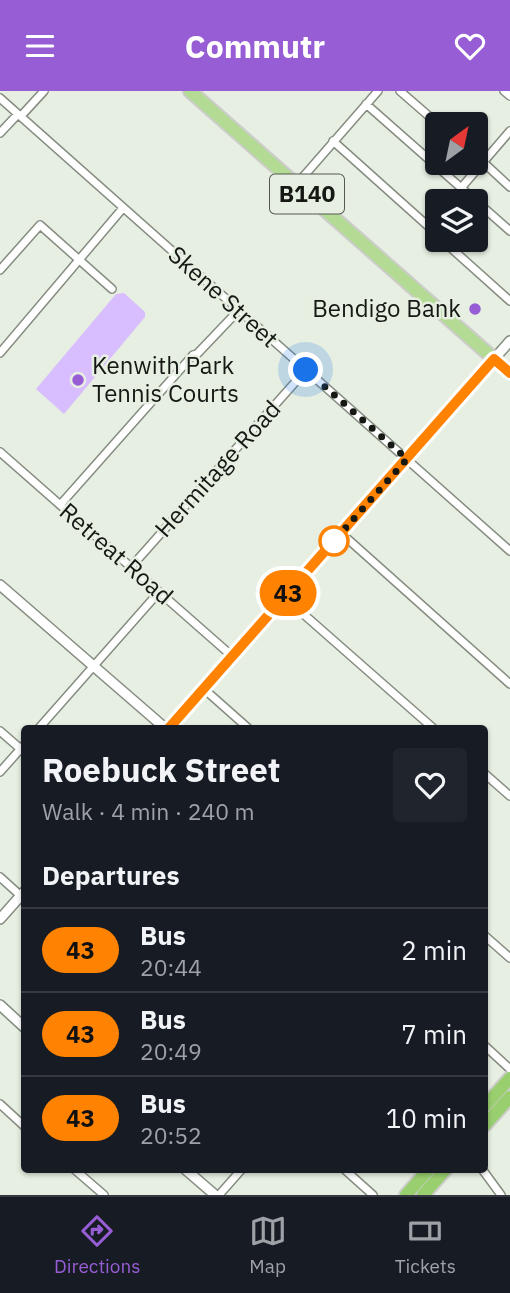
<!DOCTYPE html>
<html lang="en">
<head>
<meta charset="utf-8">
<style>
  body { margin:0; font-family:"IBM Plex Sans",sans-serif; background:#20242c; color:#f1f3f6; height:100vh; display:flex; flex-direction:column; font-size:26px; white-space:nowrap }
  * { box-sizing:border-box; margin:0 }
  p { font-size:23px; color:#9ea1a6 }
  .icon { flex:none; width:38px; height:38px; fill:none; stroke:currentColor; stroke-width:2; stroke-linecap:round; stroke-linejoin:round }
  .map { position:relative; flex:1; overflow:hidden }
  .side { position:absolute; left:21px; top:634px; width:467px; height:448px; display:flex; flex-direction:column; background:#171b24; border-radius:7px; box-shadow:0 2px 5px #0004 }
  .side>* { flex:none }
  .badge { padding:0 14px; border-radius:23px; font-size:24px; line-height:46px }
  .needle { width:46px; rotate:33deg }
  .controls { position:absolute; left:425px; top:21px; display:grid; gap:14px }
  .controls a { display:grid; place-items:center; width:63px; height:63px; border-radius:7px; background:#171b24; box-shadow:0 2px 5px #0004; font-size:35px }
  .you { position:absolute; width:35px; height:35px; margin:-18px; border:5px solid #fff; border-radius:50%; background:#1a73e8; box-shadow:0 0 0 10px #1a73e833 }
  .map>.badge { position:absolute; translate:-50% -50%; box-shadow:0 0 0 4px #fff }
  h2 { padding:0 21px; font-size:26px; line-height:63px }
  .round { display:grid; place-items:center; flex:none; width:74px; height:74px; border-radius:7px; background:#20242c }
  .headline { display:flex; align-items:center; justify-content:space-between; height:119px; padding:0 21px }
  h1 { font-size:33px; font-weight:800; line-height:52px }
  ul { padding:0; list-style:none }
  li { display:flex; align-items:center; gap:21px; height:84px; padding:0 21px; border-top:2px solid #363941 }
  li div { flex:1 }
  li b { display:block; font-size:26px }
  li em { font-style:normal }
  li .badge { min-width:77px; font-weight:700; text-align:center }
  header { display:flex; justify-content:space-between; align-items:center; height:91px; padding:0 21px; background:#965dd5; color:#fff; font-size:32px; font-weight:800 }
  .dock { display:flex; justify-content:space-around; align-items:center; height:98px; border-top:2px solid #363941; background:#171b24; font-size:19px; color:#9ea1a6 }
  .dock a { display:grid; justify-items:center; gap:4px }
  .dock .current { color:#965dd5 }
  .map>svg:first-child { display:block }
</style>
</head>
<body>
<header><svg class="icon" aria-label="menu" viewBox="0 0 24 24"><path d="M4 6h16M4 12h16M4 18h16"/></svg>Commutr<svg class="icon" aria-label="heart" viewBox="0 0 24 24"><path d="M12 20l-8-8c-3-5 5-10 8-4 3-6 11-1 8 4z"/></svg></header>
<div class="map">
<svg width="510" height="1104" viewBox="0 0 510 1104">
  <rect width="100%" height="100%" fill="#e7efe2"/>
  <path fill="#d8befe" d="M124 202 145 221V226L64 323 36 298 116 203Z"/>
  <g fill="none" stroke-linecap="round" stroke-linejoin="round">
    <defs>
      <path id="minor" d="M400 0 438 33
        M504 0 510 5
        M0 7 510 460
        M366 13 510 140
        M21 25 44 0
        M0 42 18 23
        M333 50 438 144
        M483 71 510 96
        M296 94 378 0
        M461 97 510 40
        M442 149 510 210
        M0 179 40 134 112 198
        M0 262 123 117
        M0 361 232 565
        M60 414 193 264 197 263 238 220
        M341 442 510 593
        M131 476 306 279
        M284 506 433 637
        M204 598 248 637
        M39 637 159 501
        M0 640 23 660
        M0 681 24 654
        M485 683 510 705
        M0 786 21 805
        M485 845 510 867
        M485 955 510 978
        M0 1013 24 1035
        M74 1078 104 1104
        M344 1078 373 1104
        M482 1078 501 1104
        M219 1104 242 1078"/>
      <path id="tertiary" d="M0 494 165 637
        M169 637 510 250
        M0 828 24 801
        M0 914 24 936
        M185 1078 215 1104"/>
      <path id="primary" d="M190 0 510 282"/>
      <path id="trunk" d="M485 1015 510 987
        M485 1034 510 1006
        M406 1104 429 1078
        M423 1104 446 1078"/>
    </defs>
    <use href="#minor" stroke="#858c81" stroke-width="10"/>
    <use href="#tertiary" stroke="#858c81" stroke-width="12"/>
    <use href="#primary" stroke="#cccccb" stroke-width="16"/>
    <use href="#trunk" stroke="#cccccb" stroke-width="16"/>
    <use href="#minor" stroke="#fff" stroke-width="7"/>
    <use href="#tertiary" stroke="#fff" stroke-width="9"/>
    <use href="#primary" stroke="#b3db94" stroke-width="12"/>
    <use href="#trunk" stroke="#9acf70" stroke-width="12"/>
  </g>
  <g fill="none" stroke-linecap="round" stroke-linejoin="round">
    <defs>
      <path id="line" d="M169 637 494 268 510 282"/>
    </defs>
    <use href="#line" stroke="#fff" stroke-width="16"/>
    <use href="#line" stroke="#ff8200" stroke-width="10"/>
    <path stroke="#151813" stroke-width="7" stroke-dasharray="0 12.6" d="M306 279 407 368 334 450"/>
  </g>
  <g fill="#965dd5" stroke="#e7efe2" stroke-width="2.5">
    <circle cx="475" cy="218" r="7"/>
    <circle cx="78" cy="289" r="7"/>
  </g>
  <circle fill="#fff" stroke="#ff8200" stroke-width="3.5" cx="334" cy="450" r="14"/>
  <g text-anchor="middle" stroke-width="5" stroke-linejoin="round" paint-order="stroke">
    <rect fill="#e7efe2" stroke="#545851" stroke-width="2" x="270" y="83.5" width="74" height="39" rx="5"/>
    <g font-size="23" font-weight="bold" fill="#151813">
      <text x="307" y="111">B140</text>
    </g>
    <g font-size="24" fill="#151813" stroke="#e7efe2">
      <text transform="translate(223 206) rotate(42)" y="8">Skene Street</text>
      <text transform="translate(218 378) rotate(-48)" y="8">Hermitage Road</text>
      <text transform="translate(116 463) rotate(41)" y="8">Retreat Road</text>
    </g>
    <g font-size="24" fill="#151813" stroke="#e7efe2" text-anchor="end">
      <text x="461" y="226">Bendigo Bank</text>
      <text x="92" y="283" text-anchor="start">Kenwith Park<tspan x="92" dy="28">Tennis Courts</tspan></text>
    </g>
  </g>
</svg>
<div class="controls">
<a><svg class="needle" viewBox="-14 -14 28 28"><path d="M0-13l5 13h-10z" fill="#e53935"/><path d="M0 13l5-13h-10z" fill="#9ea1a6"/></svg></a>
<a><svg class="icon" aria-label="layers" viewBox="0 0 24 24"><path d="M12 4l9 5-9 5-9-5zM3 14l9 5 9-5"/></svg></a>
</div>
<div class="you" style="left:306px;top:279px"></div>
<b class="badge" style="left:288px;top:502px;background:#ff8200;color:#111">43</b>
<section class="side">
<div class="headline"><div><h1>Roebuck Street</h1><p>Walk · 4 min · 240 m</p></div><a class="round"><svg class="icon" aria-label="heart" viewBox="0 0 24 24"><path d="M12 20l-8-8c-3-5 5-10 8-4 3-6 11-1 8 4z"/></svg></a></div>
<h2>Departures</h2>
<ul>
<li><span class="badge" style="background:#ff8200;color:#111">43</span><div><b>Bus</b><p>20:44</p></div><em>2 min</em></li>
<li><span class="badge" style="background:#ff8200;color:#111">43</span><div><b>Bus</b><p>20:49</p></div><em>7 min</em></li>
<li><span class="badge" style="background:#ff8200;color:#111">43</span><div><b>Bus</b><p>20:52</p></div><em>10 min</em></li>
</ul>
</section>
</div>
<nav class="dock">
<a class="current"><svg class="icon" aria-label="directions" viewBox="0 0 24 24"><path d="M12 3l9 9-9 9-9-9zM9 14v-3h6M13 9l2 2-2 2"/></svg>Directions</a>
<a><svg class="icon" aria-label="map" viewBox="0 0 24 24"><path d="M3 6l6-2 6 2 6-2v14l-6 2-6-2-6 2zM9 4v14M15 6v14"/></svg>Map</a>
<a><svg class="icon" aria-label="tickets" viewBox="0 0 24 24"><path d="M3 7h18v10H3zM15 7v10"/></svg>Tickets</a>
</nav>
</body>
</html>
